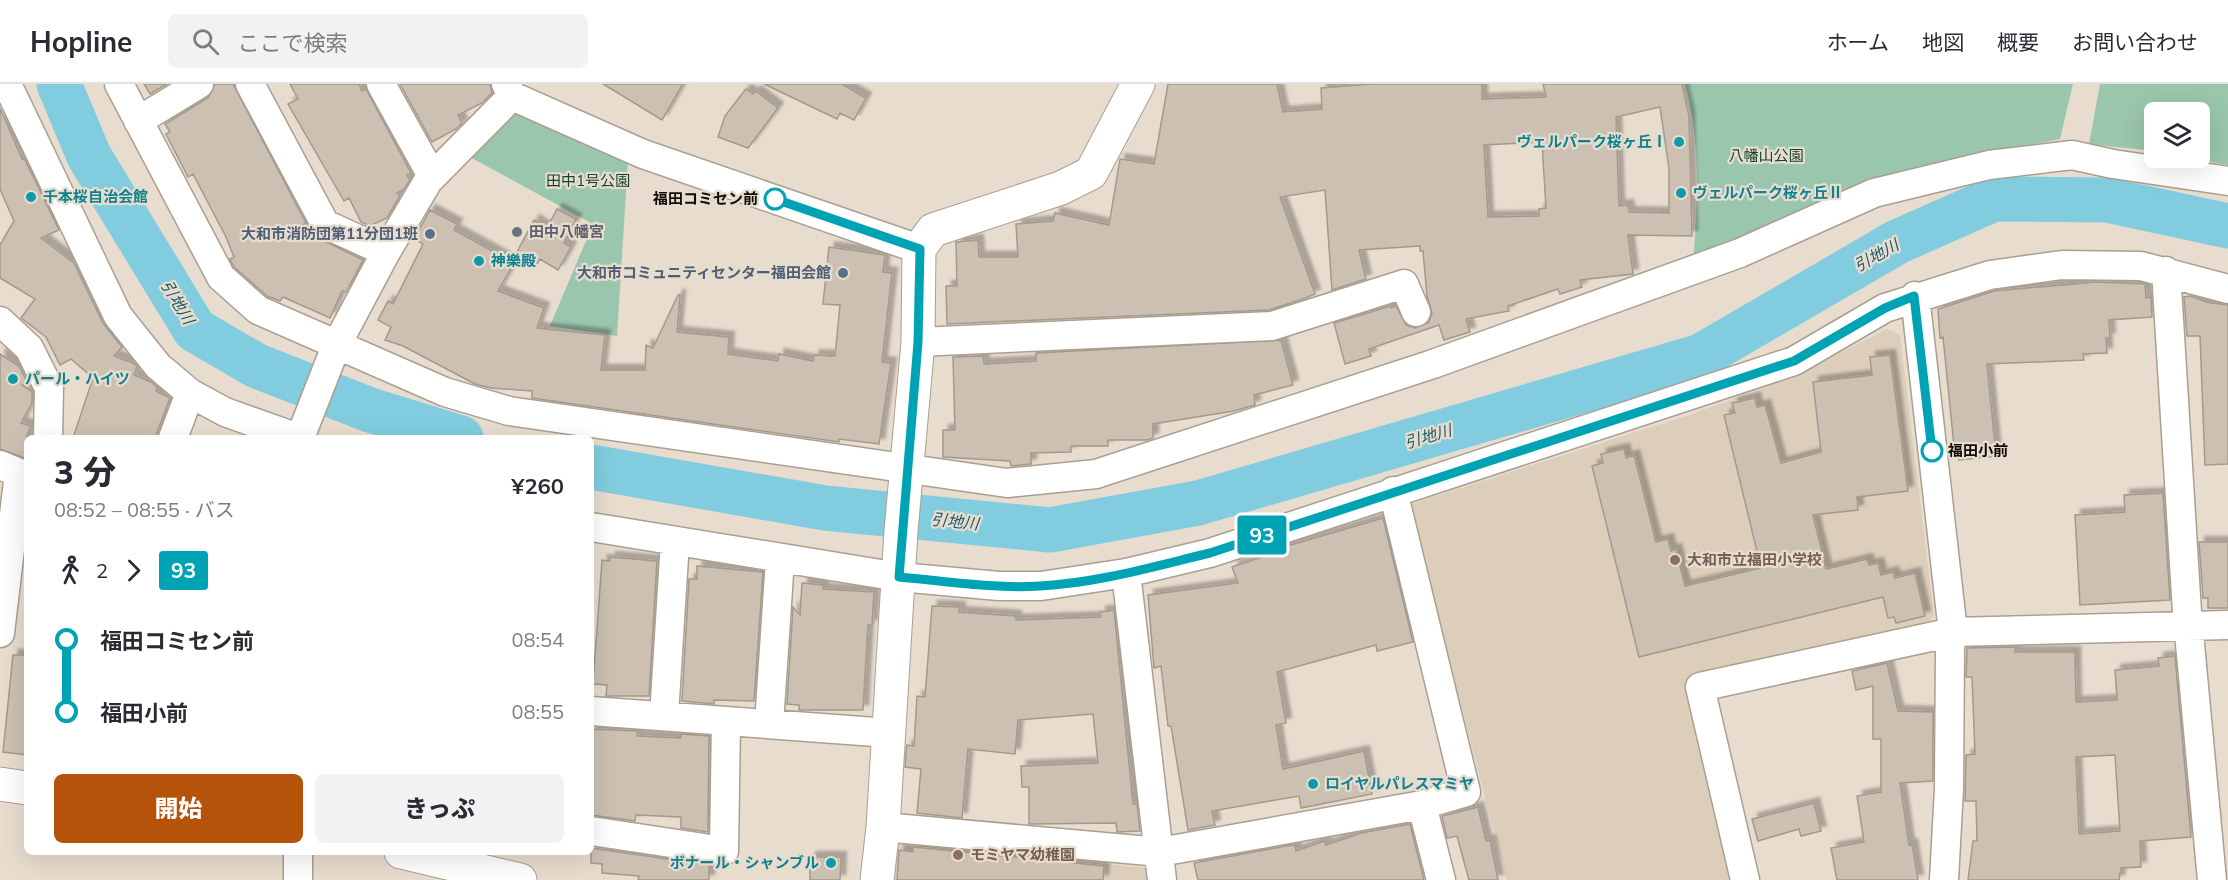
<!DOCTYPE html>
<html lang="ja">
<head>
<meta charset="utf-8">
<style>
  body { margin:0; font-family:Mulish,"Noto Sans JP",sans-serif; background:#f2f2f3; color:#2b2b33; height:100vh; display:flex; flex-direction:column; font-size:22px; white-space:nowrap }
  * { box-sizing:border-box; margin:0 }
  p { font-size:20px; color:#7c7c81 }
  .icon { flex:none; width:33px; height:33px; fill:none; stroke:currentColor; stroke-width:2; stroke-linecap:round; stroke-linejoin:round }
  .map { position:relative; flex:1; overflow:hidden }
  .side { position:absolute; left:24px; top:351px; width:570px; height:420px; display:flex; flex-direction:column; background:#fff; border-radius:9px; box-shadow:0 6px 24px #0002 }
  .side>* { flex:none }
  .badge { padding:0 12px; border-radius:4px; font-size:21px; line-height:39px }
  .fabs { position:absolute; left:2144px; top:18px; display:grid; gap:12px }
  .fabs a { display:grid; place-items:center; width:66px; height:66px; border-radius:9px; background:#fff; box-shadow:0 6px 24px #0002; font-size:30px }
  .map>.badge { position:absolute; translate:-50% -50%; box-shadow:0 0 0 3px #fff }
  .legs { display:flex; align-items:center; gap:9px; height:66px; padding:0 30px; font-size:20px }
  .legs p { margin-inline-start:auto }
  .summary { display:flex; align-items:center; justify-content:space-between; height:102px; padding:0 30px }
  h1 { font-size:33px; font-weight:800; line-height:45px }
  .button { display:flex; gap:12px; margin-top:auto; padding:12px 30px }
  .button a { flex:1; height:69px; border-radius:9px; background:#b45309; color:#fff; font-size:24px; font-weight:800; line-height:69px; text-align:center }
  .button a+a { background:#f2f2f3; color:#2b2b33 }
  ul { padding:0 30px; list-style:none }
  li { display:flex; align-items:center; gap:21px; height:72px; font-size:22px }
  li i { display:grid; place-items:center; width:9px; height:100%; margin:0 8px; background:currentColor }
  li i::after { content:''; width:15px; height:15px; margin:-8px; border:4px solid; border-radius:50%; background:#fff }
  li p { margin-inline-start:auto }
  li:first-child i { background:linear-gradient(#0000 50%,currentColor 0) }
  li:last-child i { background:linear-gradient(currentColor 50%,#0000 0) }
  header { display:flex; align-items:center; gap:36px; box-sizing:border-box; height:84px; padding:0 30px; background:#fff; border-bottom:2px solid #e1e1e2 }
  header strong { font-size:28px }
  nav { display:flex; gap:33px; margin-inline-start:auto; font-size:21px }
  .search { width:420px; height:54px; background:#f2f2f3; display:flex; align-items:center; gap:15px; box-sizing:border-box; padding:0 21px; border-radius:9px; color:#7c7c81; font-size:22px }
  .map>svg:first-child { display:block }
</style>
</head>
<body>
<header>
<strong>Hopline</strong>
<div class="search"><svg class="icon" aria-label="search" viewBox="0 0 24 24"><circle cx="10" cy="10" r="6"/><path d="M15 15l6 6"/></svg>ここで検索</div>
<nav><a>ホーム</a><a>地図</a><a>概要</a><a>お問い合わせ</a></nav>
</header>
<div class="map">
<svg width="2228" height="796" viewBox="0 0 2228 796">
  <defs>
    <filter id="shadow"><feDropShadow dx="5.5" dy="-5.5" stdDeviation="1.5" flood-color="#0004"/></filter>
  </defs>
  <rect width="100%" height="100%" fill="#e8dcce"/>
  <path fill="#dccebb" d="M1887 245 1900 251 1934 531 1929 539 1693 589 1685 600 1734 796H1507L1408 421 1689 331 1794 293Z
    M895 759 1148 784 1150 796H891Z"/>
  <path fill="#9ac6ad" d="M1685 0H2073L2060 55 1938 80 1693 178C1698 120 1701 56 1685 0Z
    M2100 0H2228V81L2190 74H2199V28H2154V67L2089 60Z
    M515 25 628 75 617 252 550 242 593 140 468 72Z"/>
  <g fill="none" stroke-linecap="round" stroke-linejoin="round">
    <path stroke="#81cddf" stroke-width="45" d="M59 0 89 72 195 246 257 282 370 326 461 354
      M591 383 825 424 1050 446 1198 419 1701 272 1897 158 1994 115 2107 116 2228 142"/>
  </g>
  <path fill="#cbc0b2" stroke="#a4998b" stroke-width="1.5" fill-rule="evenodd" filter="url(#shadow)" d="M144 0H167L150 10Z
    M215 0H233L306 139 298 144 363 176 346 208 342 207 330 234 283 213 280 217 267 212 234 183 230 175 234 173 226 153 193 90 188 93 166 50 170 48 165 40 208 14Z
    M290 0H359L362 7 366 5 411 89 407 91 410 96 404 105 397 109 400 111 387 134 370 142 361 138 349 114 344 117 288 20 298 15Z
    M400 0H490L492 9 482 19 458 31 462 39 456 45 432 58Z
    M603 0H683L662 36Z
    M764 0H842L866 14 854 36 840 29 837 35Z
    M1168 0H1277L1283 28 1322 25 1321 4 1371 0H1482V15L1546 13 1543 0H1682L1689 32 1692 152 1628 151 1633 190 1580 196 1582 203 1560 210 1558 205 1508 222 1509 227 1466 235 1470 248 1444 256 1439 241 1369 265 1371 272 1345 280 1334 239 1391 222V224L1396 222 1406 241 1415 244 1429 238 1432 229 1427 212 1423 167H1420V162L1359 166 1366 195 1332 206 1325 106 1280 113 1315 210 1303 215 1269 226 947 240 946 202H957L956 158 978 156 979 173H1018L1016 140 1053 137 1055 129 1109 141 1120 75 1154 80ZM1660 23 1669 85V129L1629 128 1628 121 1619 122 1616 33ZM1542 58 1546 124 1539 125V132L1488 133 1484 61Z
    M746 5 753 10 756 7 778 24 748 64 718 53 725 32Z
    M0 24 22 75 24 74 59 146 41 154 74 179 103 239 122 263 114 272 135 280 137 283 134 291 151 298 157 303 156 307 170 314 155 354H73L93 294 71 275 60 281 46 253 21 234 35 215 0 194V161L14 137 0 105Z
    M557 125 576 135 564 159 571 163 558 186 540 175 537 180 517 168 534 136 547 144Z
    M430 126 457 140 454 146 514 179 498 207 544 224 537 244 605 251 601 286H645L646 261 653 264 678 211H680L677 248 729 253 728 270 778 277 779 270 813 277 814 271 835 272 840 221 823 220 829 163 885 171 883 188 892 189 882 278 891 279 879 360 839 355V358L532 314V307L491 304 475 300 403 262 385 256 391 243 378 236 388 217 393 220 423 160 414 155Z
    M2095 198 2145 200 2146 214 2151 213 2152 233 2109 236 2110 254H2106L2107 269 2083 270 2084 276 1987 280 1996 372 1959 376 1958 361 1954 362 1943 253 1940 254 1938 225 1994 207Z
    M2191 212 2206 218 2228 221V380L2205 381 2200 252H2187L2184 213Z
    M1281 256 1293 301 1254 311 1255 321 1234 327 1153 340V354L1147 356H1108V362H1071V368L1031 369V380L1011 382 1010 377 943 373V346H955L953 273 983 272 984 280 1036 277V269Z
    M0 270 19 282 27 298 22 301 32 308V319L21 339 31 342 27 352V375L0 365Z
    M1890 271 1908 407 1857 413 1858 426 1813 431 1826 485 1867 475 1869 481 1878 479 1881 491 1893 488 1895 494 1915 489 1925 532 1896 539 1894 533 1888 534 1883 513 1639 573 1592 382 1603 379 1601 370 1624 365 1626 374 1634 371 1656 458 1668 455 1671 467 1676 465 1685 502 1761 484 1724 331 1735 329 1732 319 1755 314 1757 323 1765 321 1781 379 1821 368 1813 298 1872 291 1870 273Z
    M2163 409 2170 516 2080 521 2075 431 2125 428 2124 411Z
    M1383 434 1413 558 1377 567 1376 561 1277 588 1286 639 1276 641 1283 685 1364 667 1372 710 1301 724 1299 712 1212 727 1215 741 1188 746 1171 642H1168L1161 582 1154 584 1148 511 1238 499 1232 483 1277 468V465Z
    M2199 458H2228V524H2208V514H2203Z
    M610 473 657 477 649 612H606L607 601 593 600 602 476 610 477Z
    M697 482 763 488 754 617 714 616V620L682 617 689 495H697Z
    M802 499 823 501V505L874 508 872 541H868L863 626H799V621L787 620 793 523 800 531Z
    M932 522 960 523 959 528 1016 532V536L1101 533 1100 528 1114 526 1133 720H1137L1140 747 1117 748 1116 739 1029 740V703H1022L1021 682 1098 679 1093 630 1018 636 1015 670 968 665 962 734 917 729 921 685 905 683 906 669 907 661 914 662 917 612 925 613Z
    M2015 563V568H2075L2076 618 2117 616 2115 586 2159 582 2158 574 2175 572 2191 753 2140 757 2141 783 2121 784 2119 796H1968L1973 757H1977L1976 717H1965L1966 671 1975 670 1972 593H1966L1967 564ZM2115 671 2120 747 2079 750 2076 673Z
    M13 571H27V671L3 668Z
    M1887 579 1898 627 1933 628V697L1900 699 1909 761 1912 760 1918 796H1837L1831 764 1864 758 1857 712 1881 708V655H1873V602L1856 606 1852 587Z
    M591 645 638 647 637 652 681 654V650L709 652 708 748 681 744V733L636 731 635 737 591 731Z
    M1814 719 1821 747 1801 752 1799 745 1758 757 1752 735Z
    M1478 723 1486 757 1490 756 1498 796H1469L1457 752 1447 754 1442 732Z
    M1410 740 1424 796H1198L1194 779 1286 762 1295 761 1296 767 1324 757 1326 761 1361 749Z
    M913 763 1104 782 1103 796H897L899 766 913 768Z
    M591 764 709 781V796H638L639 792 602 789V780L591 779Z
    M810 773H841L840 796H810Z"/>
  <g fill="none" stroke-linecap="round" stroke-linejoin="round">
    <defs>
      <path id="minor" d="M7 0 118 232 158 282 190 309 225 328 298 354
        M119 0 221 193 258 226 445 308 509 327 1007 399 1096 390 1433 280 1740 169 1874 109 1989 81 2072 71 2113 80 2228 97
        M250 0 325 140 386 168
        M381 0 432 92
        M506 0 512 12 643 70 919 165
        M138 37 199 0
        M2166 187 2187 528 2212 796
        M1915 212 1953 548 1950 563 1949 704 1944 796
        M0 237 29 264 49 304 48 354
        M918 258 1272 242 1404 200 1416 228
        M173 354 190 309
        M300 354 336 262 386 168 428 97 512 12
        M0 381 19 389 0 549
        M591 443 899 493 999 502H1041L1126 489 1210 469 1794 277 1885 224 1990 191 2062 181 2141 182 2228 205
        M1126 489 1162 796
        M591 627 889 649
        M664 632 675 457
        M769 640 780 475
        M1422 721 1441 796
        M883 743 1160 768 1422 721 1466 708 1393 407
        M591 747 724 767 726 637
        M298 796V768
        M1745 796 1700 603 1953 548 2228 541"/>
      <path id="tertiary" d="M0 700 27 704
        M401 768 520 796
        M877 796 883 743 901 447 918 258 919 165 933 146 1061 104 1091 89 1138 0"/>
    </defs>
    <use href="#minor" stroke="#aa9f91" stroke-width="31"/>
    <use href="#tertiary" stroke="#aa9f91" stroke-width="35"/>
    <use href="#minor" stroke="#fff" stroke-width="28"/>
    <use href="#tertiary" stroke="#fff" stroke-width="33"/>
  </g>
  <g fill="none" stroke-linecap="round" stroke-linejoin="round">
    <defs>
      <path id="line-1" d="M775 115 920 165 918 258 899 493C946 497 993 505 1040 502 1098 499 1155 482 1210 469L1794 277 1885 224 1914 212 1932 367"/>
    </defs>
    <use href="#line-1" stroke="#fff" stroke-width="14"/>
    <use href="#line-1" stroke="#00a3b4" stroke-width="9"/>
  </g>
  <g fill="#0f9aa8" stroke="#e8dcce" stroke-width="2">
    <circle cx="1679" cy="58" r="6"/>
    <circle cx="1681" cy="109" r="6"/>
    <circle cx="31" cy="113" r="6"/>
    <circle cx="479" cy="177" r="6"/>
    <circle cx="13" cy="295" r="6"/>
    <circle cx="1313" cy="700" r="6"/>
    <circle cx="831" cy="779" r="6"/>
  </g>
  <g fill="#fff" stroke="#00a3b4" stroke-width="3">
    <circle cx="775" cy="115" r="10"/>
    <circle cx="1932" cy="367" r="10"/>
  </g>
  <circle fill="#6b7280" stroke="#e8dcce" stroke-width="2" cx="517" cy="148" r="6"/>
  <g fill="#5c6f8a" stroke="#e8dcce" stroke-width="2">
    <circle cx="430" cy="150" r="6"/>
    <circle cx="843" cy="189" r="6"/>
  </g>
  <g fill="#8d6e63" stroke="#e8dcce" stroke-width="2">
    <circle cx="1675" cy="476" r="6"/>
    <circle cx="958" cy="771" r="6"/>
  </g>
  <g text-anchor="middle" stroke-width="4.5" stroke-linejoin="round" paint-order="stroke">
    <g font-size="15" font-weight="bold" fill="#0d838f" stroke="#e8dcce" text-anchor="start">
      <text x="1667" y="63" text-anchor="end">ヴェルパーク桜ヶ丘Ⅰ</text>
      <text x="1693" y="114">ヴェルパーク桜ヶ丘Ⅱ</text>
      <text x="43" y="118">千本桜自治会館</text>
      <text x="491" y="182">神樂殿</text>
      <text x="25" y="300">パール・ハイツ</text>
      <text x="1325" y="705">ロイヤルパレスマミヤ</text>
      <text x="819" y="784" text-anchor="end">ボナール・シャンブル</text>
    </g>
    <g font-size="15" fill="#14442d" stroke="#e8dcce">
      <text x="1766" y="77">八幡山公園</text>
      <text x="588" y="102">田中1号公園</text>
    </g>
    <g font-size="15" font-weight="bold" fill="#100c07" stroke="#e8dcce" text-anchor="end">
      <text x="758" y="120">福田コミセン前</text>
      <text x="1948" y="372" text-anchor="start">福田小前</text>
    </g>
    <g font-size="15" font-weight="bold" fill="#5b616d" stroke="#e8dcce" text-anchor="start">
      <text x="529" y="153">田中八幡宮</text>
    </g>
    <g font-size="15" font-weight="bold" fill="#4e5e75" stroke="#e8dcce" text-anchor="end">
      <text x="418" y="155">大和市消防団第11分団1班</text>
      <text x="831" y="194">大和市コミュニティセンター福田会館</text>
    </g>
    <g font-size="15" font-weight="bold" fill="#785e54" stroke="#e8dcce" text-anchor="start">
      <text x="1687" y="481">大和市立福田小学校</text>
      <text x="970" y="776">モミヤマ幼稚園</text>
    </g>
    <g font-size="16" font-style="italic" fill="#1a5a67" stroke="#e8dcce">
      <text transform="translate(1876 171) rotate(-29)" y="6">引地川</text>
      <text transform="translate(178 218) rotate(59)" y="6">引地川</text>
      <text transform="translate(1428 352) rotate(-16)" y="6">引地川</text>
      <text transform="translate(955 437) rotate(6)" y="6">引地川</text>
    </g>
  </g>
</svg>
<div class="fabs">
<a><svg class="icon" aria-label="layers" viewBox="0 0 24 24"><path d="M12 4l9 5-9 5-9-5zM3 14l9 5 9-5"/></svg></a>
</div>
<b class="badge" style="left:1262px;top:451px;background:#00a3b4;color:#fff">93</b>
<section class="side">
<div class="summary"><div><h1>3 分</h1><p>08:52 – 08:55 · バス</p></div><b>¥260</b></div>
<div class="legs"><svg class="icon" aria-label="walk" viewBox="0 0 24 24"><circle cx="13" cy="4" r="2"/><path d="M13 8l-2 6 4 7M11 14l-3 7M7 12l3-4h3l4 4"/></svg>2<svg class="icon" aria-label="forward" viewBox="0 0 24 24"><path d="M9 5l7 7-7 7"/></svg><b class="badge" style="background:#00a3b4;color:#fff">93</b></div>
<ul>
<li><i style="color:#00a3b4"></i><b>福田コミセン前</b><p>08:54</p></li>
<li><i style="color:#00a3b4"></i><b>福田小前</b><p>08:55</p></li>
</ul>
<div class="button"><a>開始</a><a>きっぷ</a></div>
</section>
</div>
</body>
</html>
